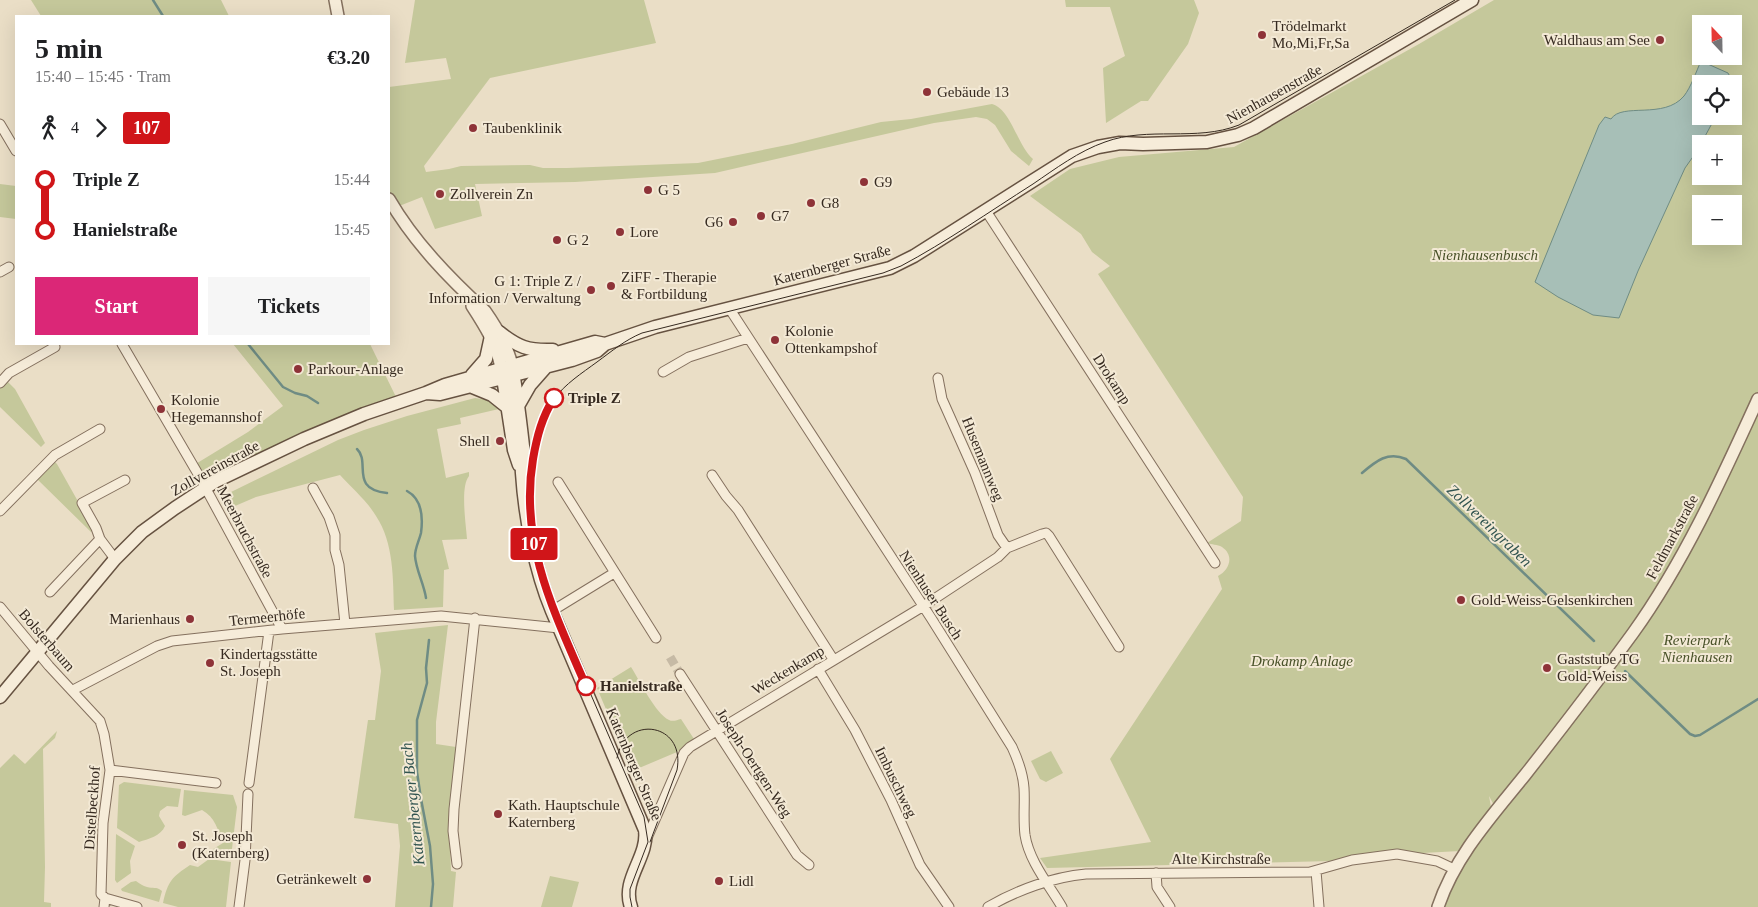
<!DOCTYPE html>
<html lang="en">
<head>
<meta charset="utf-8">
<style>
  body { margin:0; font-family:"Times New Roman",serif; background:#f6f6f6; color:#202124; height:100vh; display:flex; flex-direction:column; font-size:19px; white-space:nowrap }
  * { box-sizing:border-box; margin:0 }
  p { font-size:16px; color:#757577 }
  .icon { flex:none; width:28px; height:28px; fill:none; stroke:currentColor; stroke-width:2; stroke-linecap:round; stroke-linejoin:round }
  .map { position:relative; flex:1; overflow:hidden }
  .sheet { position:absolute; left:15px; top:15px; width:375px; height:330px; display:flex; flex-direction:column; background:#fff; border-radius:0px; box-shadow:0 5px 20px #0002 }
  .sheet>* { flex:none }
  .badge { padding:0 10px; border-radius:4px; font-size:18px; line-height:32px }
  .needle { width:32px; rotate:338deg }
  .buttons { position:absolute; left:1692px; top:15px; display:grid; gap:10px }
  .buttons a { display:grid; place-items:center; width:50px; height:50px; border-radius:0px; background:#fff; box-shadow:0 5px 20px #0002; font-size:25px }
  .map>.badge { position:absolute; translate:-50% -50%; box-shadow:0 0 0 2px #fff }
  .legs { display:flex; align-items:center; gap:8px; height:55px; padding:0 20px; font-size:16px }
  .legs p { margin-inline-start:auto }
  .overview { display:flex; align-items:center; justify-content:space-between; height:85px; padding:0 20px }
  h1 { font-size:28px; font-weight:700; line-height:38px }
  .action { display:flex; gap:10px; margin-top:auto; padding:10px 20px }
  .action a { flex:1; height:58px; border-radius:0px; background:#db2777; color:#fff; font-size:20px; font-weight:700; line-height:58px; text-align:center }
  .action a+a { background:#f6f6f6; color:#202124 }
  ul { padding:0 20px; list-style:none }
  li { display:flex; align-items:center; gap:18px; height:50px; font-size:19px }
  li i { display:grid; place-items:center; width:8px; height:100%; margin:0 6px; background:currentColor }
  li i::after { content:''; width:12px; height:12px; margin:-6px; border:4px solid; border-radius:50%; background:#fff }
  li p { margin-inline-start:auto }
  li:first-child i { background:linear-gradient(#0000 50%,currentColor 0) }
  li:last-child i { background:linear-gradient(currentColor 50%,#0000 0) }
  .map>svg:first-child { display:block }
</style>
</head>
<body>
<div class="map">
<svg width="1758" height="907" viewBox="0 0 1758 907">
  <rect width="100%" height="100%" fill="#eadec6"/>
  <path fill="#c5c89b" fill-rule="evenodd" d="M31 0H221L229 16H41Z
    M415 0H644L656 43 490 78 424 166 426 172 449 169 461 166 530 165 543 168H567L698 163 792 144 881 122 911 119 992 104C1011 109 1018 147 1033 159L1029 166 1011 151 995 125 987 119 976 117 934 123 715 173 575 182 475 184 482 216 435 229 422 197 389 210V87L451 79 446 58 405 63Z
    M1065 0H1194L1199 13 1188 44 1148 101H1141L1106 123 1103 68 1125 56 1110 7H1066Z
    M1494 0H1758V398L1658 592 1496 809 1489 796 1491 807 1460 851 1385 855 1332 861 1047 868 1040 858 1151 842 1110 759 1222 589 1218 576C1229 570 1235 556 1222 547 1217 544 1212 545 1207 543L1241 521 1243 497 1098 274 1110 266 1092 252 1081 234 1030 196 1070 169 1119 157 1234 147 1419 44ZM1701 24H1734V56H1701ZM1701 84H1734V116H1701ZM1701 144H1734V176H1701ZM1701 204H1734V236H1701Z
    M0 184 16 186V219L0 217Z
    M233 344H370L398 401 205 487 194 465 248 432 283 406Z
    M6 380 15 389 45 443 41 447 0 407V385Z
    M475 398 489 400 499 409 460 418 461 424 437 429 446 478 469 472V476C460 487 466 524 467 539L442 540 449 569 444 570 443 607 394 610C393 579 394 543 376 516 367 501 352 488 340 475L256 497 228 509 224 501 225 497 231 492 338 440 364 430 407 416Z
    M1758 400V907H1442L1459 870 1475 848 1497 810 1660 593Z
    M53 460 57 464 89 521 93 530 91 532 36 478Z
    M448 625 436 722V744L456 747 449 816 451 871 456 872 453 907H395L400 846 398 824 354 818 368 720H375L381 671 375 633Z
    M631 667C640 681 655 713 669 720 673 722 677 720 681 719L694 739 677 752 625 774 630 766 597 688Z
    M57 731 55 738 43 749 45 867 44 902 51 903V907H0V768L14 754 25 764Z
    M1051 751 1063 773 1046 782 1040 779 1031 761Z
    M124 782 181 789 178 807 167 806 160 811 159 816 165 826C161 836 148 839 139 842L117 828 119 785Z
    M184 790 233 795 237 807 231 857 212 855 210 851 223 843C218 830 215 817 202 810L185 816 182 815Z
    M116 834 135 846 130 861 131 873 117 883 115 880Z
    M209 859 231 862 226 907H178L163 903C168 881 172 877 190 865L198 867Z
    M550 876 579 882 572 907H541Z
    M136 881C139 883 143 886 147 887 153 889 156 886 162 891L159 902 122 891 121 889 131 882Z"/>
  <path fill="#a7bfb7" stroke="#6f8c84" d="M1701 61 1728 73 1734 84H1701V116H1716L1697 151 1685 168 1638 271 1619 318 1593 315 1558 297 1535 282 1599 125 1605 117 1611 119C1622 102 1664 120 1684 96 1691 87 1696 72 1701 61Z"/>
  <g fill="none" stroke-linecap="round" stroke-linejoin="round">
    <path stroke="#6f8c84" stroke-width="2.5" d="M153 0 163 16
      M248 344 283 387 295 393 307 396 318 403
      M357 449C371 462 349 489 387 493
      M1362 473C1376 461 1388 451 1406 459L1594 641
      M407 491C422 499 423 518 421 533 419 541 415 548 415 556 416 570 424 584 426 598
      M429 640 426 668 427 683 417 720V772L421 799 430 846 433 884 431 907
      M1625 671 1690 734 1695 736 1700 735 1758 699"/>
    <path stroke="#c6baa5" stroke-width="9" stroke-dasharray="9 4.5" stroke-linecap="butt" d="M670 657 680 674"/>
    <defs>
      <path id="minor" d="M0 124 16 151
        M986 211 1215 563
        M0 272 9 267
        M729 308 931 618 1012 747C1018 760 1023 774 1024 788 1025 803 1023 819 1025 835 1029 861 1049 885 1062 907
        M122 344 198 474 282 629
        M663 372 689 357 748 338
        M938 378 942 399 975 473 998 535 1007 548
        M0 383 9 373 55 347
        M712 475 726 496 738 510 833 659
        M558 482 656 638
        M313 488 329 517 335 535V550L339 565 345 624
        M0 511 55 455 100 429
        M115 559 100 539 96 528 82 503 125 480
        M50 592 100 539
        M0 607 49 666 100 721 104 734 110 770 103 823 101 894 105 898 104 907
        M552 611 614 573
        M818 669 855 730 891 800 920 865 949 907
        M680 674 797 855 809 865
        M73 690 157 646 172 641 282 629 441 616 559 628
        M110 770 216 783
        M249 783 269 631
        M647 838 684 753 690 747 922 607 998 557 1007 548 1042 534 1046 533 1049 536 1119 647
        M457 864 453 831 454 809 475 618
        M1316 871 1319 907
        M1156 873 1157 887 1170 907
        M105 898 137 907
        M239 907 245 860 248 794
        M988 907C1017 890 1053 877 1086 874L1310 872 1352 860 1397 854 1437 861 1454 869"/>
      <path id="tertiary" d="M335 0 338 16
        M389 199C414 242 449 278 485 311 497 328 507 345 512 365
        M472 306C485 326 497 345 501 368
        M1438 907C1455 856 1492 816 1525 775 1562 728 1598 681 1633 633 1684 562 1722 478 1758 399"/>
      <path id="secondary" d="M499 332C518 347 528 351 553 350
        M512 367C517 393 520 420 523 446 524 455 521 464 522 473 525 518 535 570 552 611L645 830C649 857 621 879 631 907
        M502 371 514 450 519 465
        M472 375 486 359 491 336
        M470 386 492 395 507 407
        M426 393 440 394 572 360 597 351 605 344 655 327 890 268 914 256 1072 156 1098 147 1120 143 1143 144 1207 142 1238 135 1254 128 1472 0
        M518 406 530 385 545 368
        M0 697 115 559 142 532 175 508 216 481 304 439 364 414 426 393 445 385 595 342 605 344"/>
    </defs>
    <use href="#minor" stroke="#84705e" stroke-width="11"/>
    <use href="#tertiary" stroke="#84705e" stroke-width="14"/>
    <use href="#secondary" stroke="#665241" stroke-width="15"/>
    <use href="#minor" stroke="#f6ecd9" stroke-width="9"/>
    <use href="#tertiary" stroke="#f6ecd9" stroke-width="11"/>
    <use href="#secondary" stroke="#f6ecd9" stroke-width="12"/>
    <path stroke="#362a20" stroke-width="1" d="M617 758C625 714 686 722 677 770L650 842
      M632 907 630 897V889L648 842 644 817 549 598C531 546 526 502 535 448 538 430 543 414 554 399 565 384 582 373 597 362 612 351 625 340 642 333L883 273 901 266C946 242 989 212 1033 184 1055 169 1079 151 1105 142 1148 126 1196 142 1239 125L1455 0"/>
  </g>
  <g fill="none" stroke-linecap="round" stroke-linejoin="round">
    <defs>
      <path id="line-1" d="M554 398C542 417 537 436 533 459 519 542 554 612 586 686"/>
    </defs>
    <use href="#line-1" stroke="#fff" stroke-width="11"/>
    <use href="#line-1" stroke="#d01519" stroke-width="8"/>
  </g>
  <g fill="#8e3338" stroke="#f3e9d5" stroke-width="2">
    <circle cx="1262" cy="35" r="5"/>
    <circle cx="1660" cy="40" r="5"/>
    <circle cx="927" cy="92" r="5"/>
    <circle cx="473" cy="128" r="5"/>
    <circle cx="864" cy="182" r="5"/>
    <circle cx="648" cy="190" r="5"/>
    <circle cx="440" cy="194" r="5"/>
    <circle cx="811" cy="203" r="5"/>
    <circle cx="761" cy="216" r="5"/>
    <circle cx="733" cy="222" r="5"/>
    <circle cx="620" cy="232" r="5"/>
    <circle cx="557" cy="240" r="5"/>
    <circle cx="611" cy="286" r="5"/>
    <circle cx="591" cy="290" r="5"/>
    <circle cx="775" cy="340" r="5"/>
    <circle cx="298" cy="369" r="5"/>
    <circle cx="161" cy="409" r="5"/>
    <circle cx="500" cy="441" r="5"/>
    <circle cx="1461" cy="600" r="5"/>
    <circle cx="190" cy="619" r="5"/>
    <circle cx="210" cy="663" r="5"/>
    <circle cx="1547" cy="668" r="5"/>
    <circle cx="498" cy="814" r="5"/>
    <circle cx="182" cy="845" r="5"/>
    <circle cx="367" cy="879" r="5"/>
    <circle cx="719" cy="881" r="5"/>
  </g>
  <g fill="#fff" stroke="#d01519" stroke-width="2.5">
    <circle cx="554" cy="398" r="9"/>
    <circle cx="586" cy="686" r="9"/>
  </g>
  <g text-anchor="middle" stroke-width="4" stroke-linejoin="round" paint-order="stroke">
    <g font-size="15" fill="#362a20" stroke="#f3e9d5" text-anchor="start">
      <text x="1272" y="31">Trödelmarkt<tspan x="1272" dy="17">Mo,Mi,Fr,Sa</tspan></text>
      <text x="1650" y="45" text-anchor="end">Waldhaus am See</text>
      <text x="937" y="97">Gebäude 13</text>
      <text x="483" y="133">Taubenklinik</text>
      <text x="874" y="187">G9</text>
      <text x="658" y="195">G 5</text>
      <text x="450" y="199">Zollverein Zn</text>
      <text x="821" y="208">G8</text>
      <text x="771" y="221">G7</text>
      <text x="723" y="227" text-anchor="end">G6</text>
      <text x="630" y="237">Lore</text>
      <text x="567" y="245">G 2</text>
      <text x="621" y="282">ZiFF - Therapie<tspan x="621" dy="17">&amp; Fortbildung</tspan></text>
      <text x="581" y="286" text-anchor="end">G 1: Triple Z /<tspan x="581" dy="17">Information / Verwaltung</tspan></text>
      <text x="785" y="336">Kolonie<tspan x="785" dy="17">Ottenkampshof</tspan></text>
      <text x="308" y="374">Parkour-Anlage</text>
      <text x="171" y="405">Kolonie<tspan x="171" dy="17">Hegemannshof</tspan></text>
      <text x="490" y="446" text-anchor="end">Shell</text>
      <text x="1471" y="605">Gold-Weiss-Gelsenkirchen</text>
      <text x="180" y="624" text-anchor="end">Marienhaus</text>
      <text x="220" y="659">Kindertagsstätte<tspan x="220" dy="17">St. Joseph</tspan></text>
      <text x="1557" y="664">Gaststube TG<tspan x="1557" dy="17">Gold-Weiss</tspan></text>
      <text x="508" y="810">Kath. Hauptschule<tspan x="508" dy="17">Katernberg</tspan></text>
      <text x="192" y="841">St. Joseph<tspan x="192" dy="17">(Katernberg)</tspan></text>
      <text x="357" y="884" text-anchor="end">Getränkewelt</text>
      <text x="729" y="886">Lidl</text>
    </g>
    <g font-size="15" fill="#362a20" stroke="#f3e9d5">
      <text transform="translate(1274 94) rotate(-29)" y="5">Nienhausenstraße</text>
      <text transform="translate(832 265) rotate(-15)" y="5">Katernberger Straße</text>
      <text transform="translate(1112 379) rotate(57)" y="5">Drokamp</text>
      <text transform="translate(983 459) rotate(68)" y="5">Husemannweg</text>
      <text transform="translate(215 468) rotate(-29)" y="5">Zollvereinstraße</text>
      <text transform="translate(245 532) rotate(62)" y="5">Meerbruchstraße</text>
      <text transform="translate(1672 537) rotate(-62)" y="5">Feldmarkstraße</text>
      <text transform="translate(931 595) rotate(57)" y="5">Nienhuser Busch</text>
      <text transform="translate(267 617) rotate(-6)" y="5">Termeerhöfe</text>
      <text transform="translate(47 640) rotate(49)" y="5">Bolsterbaum</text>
      <text transform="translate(788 670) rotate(-31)" y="5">Weckenkamp</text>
      <text transform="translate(754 763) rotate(57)" y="5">Joseph-Oertgen-Weg</text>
      <text transform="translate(634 764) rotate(67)" y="5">Katernberger Straße</text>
      <text transform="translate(896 782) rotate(64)" y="5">Imbuschweg</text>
      <text transform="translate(92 808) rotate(-86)" y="5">Distelbeckhof</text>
      <text x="1221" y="864">Alte Kirchstraße</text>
    </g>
    <g font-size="15" font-style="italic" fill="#485128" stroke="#f3e9d5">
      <text x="1485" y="260">Nienhausenbusch</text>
      <text x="1697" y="645">Revierpark<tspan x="1697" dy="17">Nienhausen</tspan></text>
      <text x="1302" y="666">Drokamp Anlage</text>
    </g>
    <g font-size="15" font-weight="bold" fill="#362a20" stroke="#f3e9d5" text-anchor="start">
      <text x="568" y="403">Triple Z</text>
      <text x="600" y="691">Hanielstraße</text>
    </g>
    <g font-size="16" font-style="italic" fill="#315450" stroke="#f3e9d5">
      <text transform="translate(1490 525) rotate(44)" y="6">Zollvereingraben</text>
      <text transform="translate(412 804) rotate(-96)" y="6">Katernberger Bach</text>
    </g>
  </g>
</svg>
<div class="buttons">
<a><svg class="needle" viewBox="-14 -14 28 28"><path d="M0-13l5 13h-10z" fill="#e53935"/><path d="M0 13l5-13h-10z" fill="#757577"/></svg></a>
<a><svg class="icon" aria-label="locate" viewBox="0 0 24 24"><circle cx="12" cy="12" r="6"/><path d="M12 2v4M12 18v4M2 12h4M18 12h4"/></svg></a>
<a>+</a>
<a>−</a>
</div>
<b class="badge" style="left:534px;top:544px;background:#d01519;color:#fff">107</b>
<section class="sheet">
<div class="overview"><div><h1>5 min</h1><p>15:40 – 15:45 · Tram</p></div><b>€3.20</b></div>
<div class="legs"><svg class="icon" aria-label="walk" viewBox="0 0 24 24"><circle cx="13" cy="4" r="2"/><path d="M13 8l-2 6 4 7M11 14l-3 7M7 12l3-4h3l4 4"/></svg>4<svg class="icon" aria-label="forward" viewBox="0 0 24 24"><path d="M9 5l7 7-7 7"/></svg><b class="badge" style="background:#d01519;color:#fff">107</b></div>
<ul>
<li><i style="color:#d01519"></i><b>Triple Z</b><p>15:44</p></li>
<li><i style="color:#d01519"></i><b>Hanielstraße</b><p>15:45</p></li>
</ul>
<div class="action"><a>Start</a><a>Tickets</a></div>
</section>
</div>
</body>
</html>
